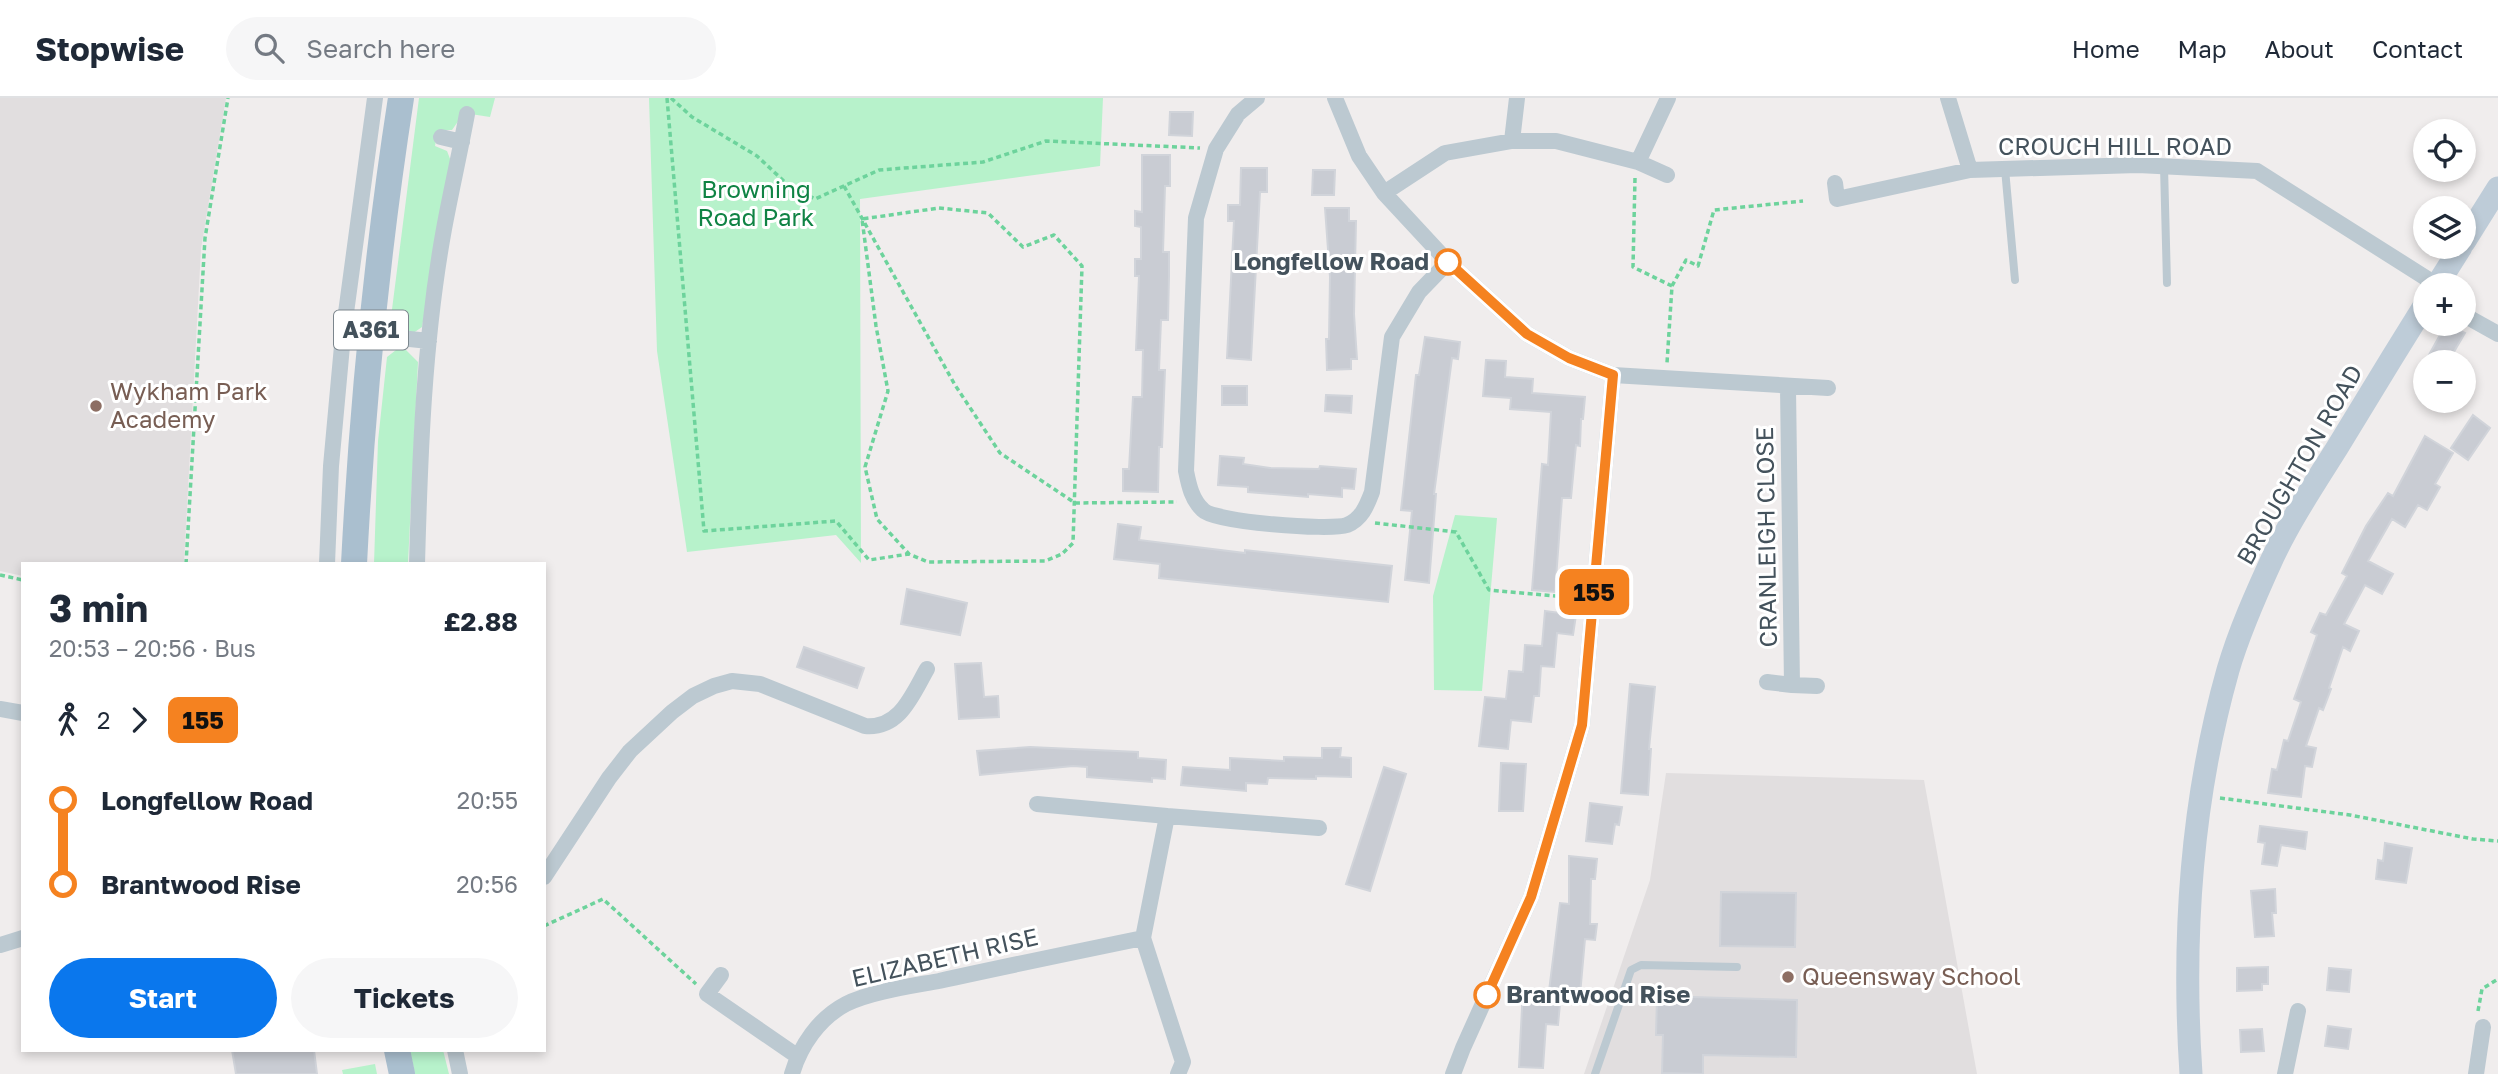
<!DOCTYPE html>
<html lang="en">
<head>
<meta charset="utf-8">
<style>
  body { margin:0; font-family:"Golos Text",sans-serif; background:#f6f6f7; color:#1f2937; height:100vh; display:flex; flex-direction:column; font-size:26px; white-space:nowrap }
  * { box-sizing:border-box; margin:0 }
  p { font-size:23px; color:#747a83 }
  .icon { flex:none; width:38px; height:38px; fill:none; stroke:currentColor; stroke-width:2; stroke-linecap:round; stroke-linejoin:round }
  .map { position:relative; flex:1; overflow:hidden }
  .sheet { position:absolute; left:21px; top:464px; width:525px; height:490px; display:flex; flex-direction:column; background:#fff; border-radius:0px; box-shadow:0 4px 10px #0003 }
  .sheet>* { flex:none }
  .badge { padding:0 14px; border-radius:10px; font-size:24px; line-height:46px }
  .fabs { position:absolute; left:2413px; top:21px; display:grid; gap:14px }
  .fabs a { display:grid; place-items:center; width:63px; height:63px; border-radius:50%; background:#fff; box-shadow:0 4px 10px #0003; font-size:35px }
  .map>.badge { position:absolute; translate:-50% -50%; box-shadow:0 0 0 4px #fff }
  .legs { display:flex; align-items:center; gap:10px; height:77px; padding:0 28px; font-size:23px }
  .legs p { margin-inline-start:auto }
  .head { display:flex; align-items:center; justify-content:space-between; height:119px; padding:0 28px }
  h1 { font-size:38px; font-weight:700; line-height:52px }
  .action { display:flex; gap:14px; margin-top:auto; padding:14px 28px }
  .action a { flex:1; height:80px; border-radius:42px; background:#0a77ed; color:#fff; font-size:28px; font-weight:700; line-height:80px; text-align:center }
  .action a+a { background:#f6f6f7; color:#1f2937 }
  ul { padding:0 28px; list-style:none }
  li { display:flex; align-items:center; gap:24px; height:84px; font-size:26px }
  li i { display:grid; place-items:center; width:10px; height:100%; margin:0 9px; background:currentColor }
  li i::after { content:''; width:18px; height:18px; margin:-9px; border:5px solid; border-radius:50%; background:#fff }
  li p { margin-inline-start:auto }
  li:first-child i { background:linear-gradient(#0000 50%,currentColor 0) }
  li:last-child i { background:linear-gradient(currentColor 50%,#0000 0) }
  header { display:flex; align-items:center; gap:42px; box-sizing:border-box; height:98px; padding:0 35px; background:#fff; border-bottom:2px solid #e0e1e3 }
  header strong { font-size:33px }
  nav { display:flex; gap:38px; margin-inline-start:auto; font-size:24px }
  .search { width:490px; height:63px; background:#f6f6f7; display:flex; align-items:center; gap:18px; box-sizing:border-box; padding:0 24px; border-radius:38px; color:#747a83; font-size:26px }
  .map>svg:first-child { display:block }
</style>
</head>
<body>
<header>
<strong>Stopwise</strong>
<div class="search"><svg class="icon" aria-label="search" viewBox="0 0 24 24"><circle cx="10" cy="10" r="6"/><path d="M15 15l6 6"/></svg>Search here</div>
<nav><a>Home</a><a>Map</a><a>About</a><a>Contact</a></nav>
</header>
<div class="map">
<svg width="2498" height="976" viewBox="0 0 2498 976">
  <rect width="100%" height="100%" fill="#f0eded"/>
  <path fill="#e1dedf" d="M0 0H226L201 151 184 465 23 466V478L0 473Z
    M1666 675 1924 682 1977 976H1584L1650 782Z"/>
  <path fill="#b7f2cb" d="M419 0H495L490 19 464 15 452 32H438L435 48 447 53 452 66 422 229 409 238 397 234 390 227Z
    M649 0H1103L1100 68 860 101 861 465 836 437 687 454 657 253Z
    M396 252H406L418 264 408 465 374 466 378 343 387 259Z
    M1455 417 1497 420 1482 593 1434 592 1433 498Z
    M410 952H443L449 976H415Z
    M375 966 377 976H343L342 972Z"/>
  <path fill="#c9ccd3" stroke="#d1d4da" stroke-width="2" d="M1170 14H1193L1192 38 1169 37Z
    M1142 57H1170V88H1165L1163 154H1169V178L1168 222H1161L1159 272H1165L1162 349H1159L1158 394 1123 393V371H1129L1133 299H1142L1143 252H1136L1139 178H1135V161H1141V129L1135 128V113L1142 114Z
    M1241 70H1267V94H1260L1251 262 1227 260 1234 123H1228V107H1240Z
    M1313 72H1335L1334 97H1312Z
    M1325 110H1349V123H1356L1354 216 1357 261H1351V271L1327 272 1326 241H1329L1330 179Z
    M2446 226 2465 235 2448 264H2425Z
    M1425 239 1460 244 1458 261 1452 260 1434 396H1436L1429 485 1405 482 1412 413 1401 412 1416 277H1419Z
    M1486 262 1506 263 1505 279 1533 281 1532 295 1585 299 1583 321H1581L1580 348 1576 347 1571 400H1562L1555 494 1532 492 1542 366 1548 367 1551 314 1510 311 1511 300 1483 298Z
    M1222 288H1247V307H1222Z
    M1326 297 1352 298 1351 315 1325 313Z
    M2473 317 2490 330 2468 362 2451 350Z
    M2425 338 2453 355 2435 386 2440 389 2427 412 2418 407 2405 429 2392 421 2368 463 2393 476 2382 496 2365 487 2344 526 2359 533 2350 553 2343 549 2329 590 2331 591 2323 612 2319 610 2306 648 2316 650 2312 669 2305 668 2301 699 2268 695 2272 671 2277 672 2284 642 2288 643 2301 604 2294 601 2317 537 2311 534 2320 515 2326 517 2347 478 2342 475 2366 428 2388 395 2393 398Z
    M1220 358 1244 360 1243 366 1270 370 1319 371 1320 368 1356 371 1354 391 1342 390V399L1308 396V399L1248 394V389L1218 387Z
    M1118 426 1141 429 1139 442 1245 455V452L1392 468 1388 504 1159 480 1160 466 1114 461Z
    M907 491 967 505 960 537 901 526Z
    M1545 513 1576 517 1573 537 1557 535 1554 569 1541 568 1539 598H1534L1531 624 1511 622 1508 651 1479 648 1485 599 1506 601 1509 573 1523 574 1525 547 1542 548Z
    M804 549 864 570 857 590 797 569Z
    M981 565 984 599 998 598 999 619 959 621 955 566Z
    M1630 586 1655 589 1649 651H1651L1648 697 1621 695Z
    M1030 649 1138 654V660L1166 662 1165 681 1152 680V684L1087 679V669L1073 668 980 677 977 653Z
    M1322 650H1341L1340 659 1351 660V679L1316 678V681L1268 680 1267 686 1246 685V693L1181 687 1183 669 1230 672V660L1284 663V659L1322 660Z
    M1501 665 1526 666 1523 713H1499Z
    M1384 669 1406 676 1370 793 1346 786Z
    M1590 705 1622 709 1619 727 1615 726 1612 746 1586 743Z
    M2260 728 2307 734 2305 751 2281 747 2277 768 2262 766 2265 745 2258 744Z
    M2385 745 2412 750 2406 785 2376 781 2378 762 2383 763Z
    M1569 758 1597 761 1595 781H1591L1590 826H1597L1595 842 1585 841 1580 897 1561 895 1558 927 1546 926 1543 970 1519 969 1523 890 1549 893 1560 805 1569 806Z
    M2275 791 2276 815H2272L2274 838 2255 839 2251 793Z
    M1721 794 1796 795 1795 849 1720 848Z
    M2268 869V886H2262V892L2237 893V870Z
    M2329 870 2351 872 2349 894 2327 892Z
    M1657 898 1797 902 1796 959 1703 957V976L1662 975 1663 937H1656Z
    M2328 928 2351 931 2348 951 2325 948Z
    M2262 931 2264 953 2241 954 2240 932Z
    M232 952H314L317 976H236Z"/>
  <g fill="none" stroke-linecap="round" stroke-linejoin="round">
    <path stroke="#6dd39c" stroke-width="3.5" stroke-dasharray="5 3.5" stroke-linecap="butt" d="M667 0 704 433 836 423 869 462 909 456
      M671 0 692 19 757 58 787 86 815 101 879 72 983 64 1046 43 1200 50
      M1635 80 1633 169 1672 188 1667 265
      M844 88 955 287 1000 355 1075 405 1177 404
      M939 110 988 115 1023 149 1054 137 1082 168 1073 445 1062 456 1045 463 928 464 909 456 877 421 865 369 888 293 876 228 862 121Z
      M1672 188 1686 162 1698 168 1714 112 1803 103
      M1375 425 1456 434 1489 492 1577 500
      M186 466 205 140 228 0
      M0 477 23 482
      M2220 700 2350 717 2473 741 2498 743
      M544 828 603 801 696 886
      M2478 913 2482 891 2498 881"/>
    <path stroke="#bcc9d1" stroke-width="8" d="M2164 68 2167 185
      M2005 71 2015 182
      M1595 976 1631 872 1641 867 1737 869"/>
    <path stroke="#bcc9d1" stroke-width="16" d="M1257 0 1238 16 1216 51 1196 120 1186 373C1189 388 1192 402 1203 412 1214 424 1330 433 1347 427 1362 421 1367 407 1372 394L1392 239 1419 194 1448 164
      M1335 0 1359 58 1384 95 1448 164 1527 236 1569 260 1613 277 1828 290
      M1948 0 1970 72
      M441 39 462 44
      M1512 43 1517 0
      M1638 64 1668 0
      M1835 85 1837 101 1970 72 2138 67 2257 73 2437 187
      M1384 95 1445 55 1512 43H1556L1638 64 1667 77
      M2464 217 2498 236
      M371 237 429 243
      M327 466 331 368 343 237 375 0
      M417 466C420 354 424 241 444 131 451 93 460 54 467 16
      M1767 584 1792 587 1788 290
      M1792 587 1817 588
      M0 611 23 615
      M1037 706 1167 718
      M544 779 609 680 630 653 672 614 693 598 714 588 732 583 760 586 865 628C900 631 912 597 927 571
      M0 847 23 840
      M721 877 707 896 797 958
      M455 952 460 976
      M792 976C800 948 819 920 846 906 869 894 912 888 939 883 1007 868 1075 854 1143 840
      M1178 976 1183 964 1143 840 1167 718 1319 730
      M1453 976 1463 950 1531 799 1582 627 1613 277
      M2285 976 2298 913
      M2476 976 2483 929"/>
    <path stroke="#beccd8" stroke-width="23" d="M2464 144 2498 90
      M2437 187 2461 149
      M2191 976C2182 841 2191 703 2228 572 2239 534 2256 496 2273 459 2291 421 2315 385 2337 350 2366 302 2396 253 2426 205"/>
    <path stroke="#aabfcf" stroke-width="26" d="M354 466C362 310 377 154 401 0
      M397 952 402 976"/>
  </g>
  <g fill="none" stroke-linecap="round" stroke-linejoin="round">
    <defs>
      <path id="line-1" d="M1448 164 1527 236 1569 260 1613 277 1582 627 1531 799 1487 897"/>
    </defs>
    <use href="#line-1" stroke="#fff" stroke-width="16"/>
    <use href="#line-1" stroke="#f58220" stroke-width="10"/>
  </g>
  <g fill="#fff" stroke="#f58220" stroke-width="3.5">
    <circle cx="1448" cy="164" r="12"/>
    <circle cx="1487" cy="897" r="12"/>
  </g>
  <g fill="#8d6e63" stroke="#fff" stroke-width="2.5">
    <circle cx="96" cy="308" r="7"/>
    <circle cx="1788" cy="879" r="7"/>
  </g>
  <g text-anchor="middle" stroke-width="6" stroke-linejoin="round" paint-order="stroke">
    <rect fill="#fff" stroke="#7c868d" stroke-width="2" x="334" y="212.5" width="74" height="39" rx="5"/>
    <g font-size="23" font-weight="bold" fill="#44525c">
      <text x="371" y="240">A361</text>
    </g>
    <g font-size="24" fill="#44525c" stroke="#fff">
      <text x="2115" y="57">CROUCH HILL ROAD</text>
      <text transform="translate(2300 367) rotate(-60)" y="8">BROUGHTON ROAD</text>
      <text transform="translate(1767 439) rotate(-91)" y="8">CRANLEIGH CLOSE</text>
      <text transform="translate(945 860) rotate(-13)" y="8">ELIZABETH RISE</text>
    </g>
    <g font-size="24" fill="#0f8344" stroke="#fff">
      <text x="756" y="100">Browning<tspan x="756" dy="28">Road Park</tspan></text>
    </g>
    <g font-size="24" font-weight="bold" fill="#44525c" stroke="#fff" text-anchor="end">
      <text x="1429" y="172">Longfellow Road</text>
      <text x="1506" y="905" text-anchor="start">Brantwood Rise</text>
    </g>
    <g font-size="24" fill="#785e54" stroke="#fff" text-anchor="start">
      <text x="110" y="302">Wykham Park<tspan x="110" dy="28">Academy</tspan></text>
      <text x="1802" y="887">Queensway School</text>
    </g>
  </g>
</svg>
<div class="fabs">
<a><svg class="icon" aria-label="locate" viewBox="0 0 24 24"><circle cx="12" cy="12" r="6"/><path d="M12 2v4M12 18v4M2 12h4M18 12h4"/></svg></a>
<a><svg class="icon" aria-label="layers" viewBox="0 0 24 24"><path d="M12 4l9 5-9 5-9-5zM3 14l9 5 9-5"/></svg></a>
<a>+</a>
<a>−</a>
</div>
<b class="badge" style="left:1594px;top:494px;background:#f58220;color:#111">155</b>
<section class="sheet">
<div class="head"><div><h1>3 min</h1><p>20:53 – 20:56 · Bus</p></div><b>£2.88</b></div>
<div class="legs"><svg class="icon" aria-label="walk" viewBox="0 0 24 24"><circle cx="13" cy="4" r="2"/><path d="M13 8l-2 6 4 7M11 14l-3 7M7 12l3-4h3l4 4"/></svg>2<svg class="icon" aria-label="forward" viewBox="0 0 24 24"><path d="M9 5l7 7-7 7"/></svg><b class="badge" style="background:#f58220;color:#111">155</b></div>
<ul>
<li><i style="color:#f58220"></i><b>Longfellow Road</b><p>20:55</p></li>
<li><i style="color:#f58220"></i><b>Brantwood Rise</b><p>20:56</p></li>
</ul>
<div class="action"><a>Start</a><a>Tickets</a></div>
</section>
</div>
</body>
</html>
